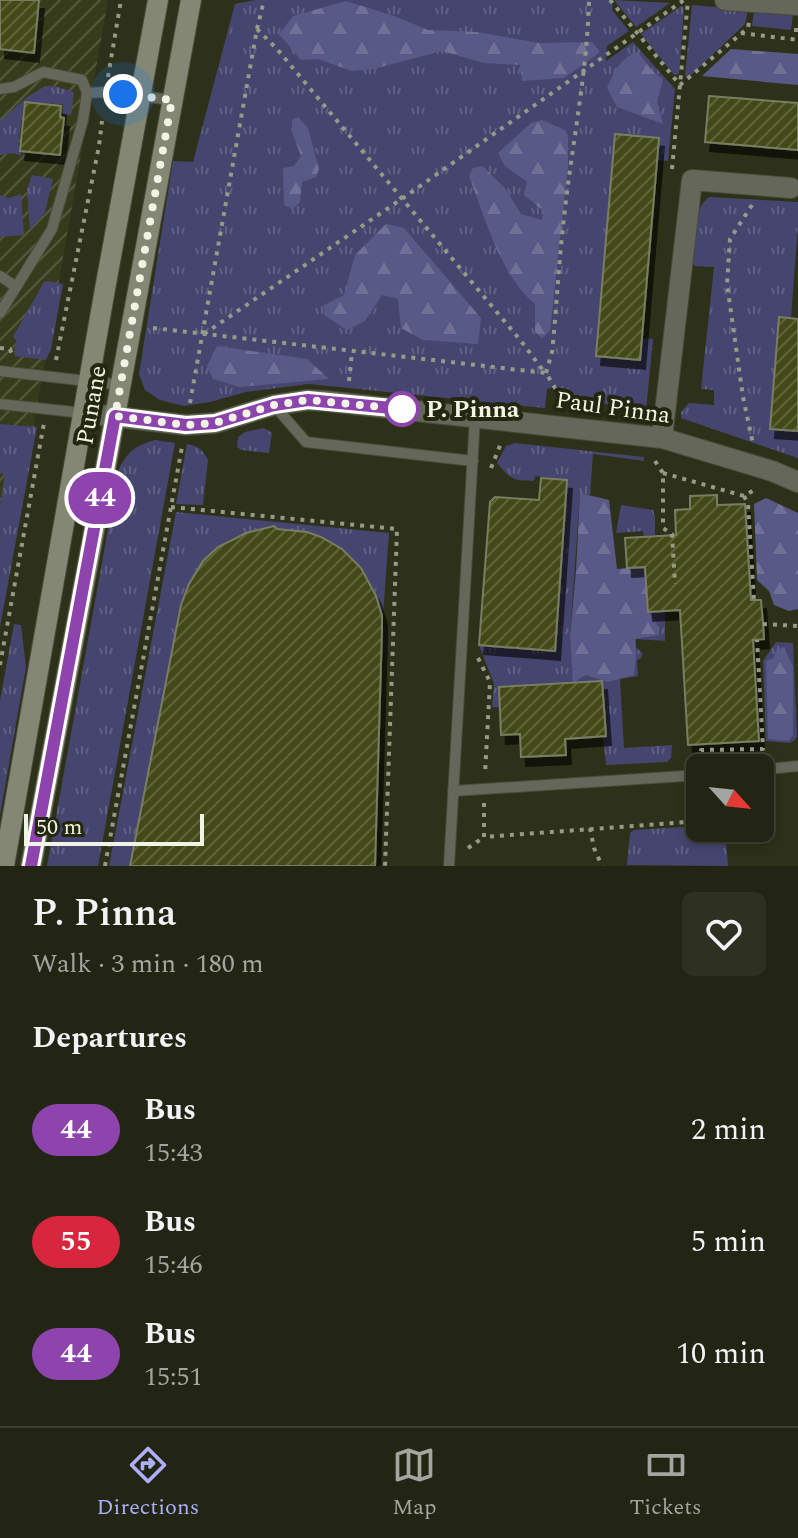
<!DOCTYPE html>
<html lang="en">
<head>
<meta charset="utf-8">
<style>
  body { margin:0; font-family:Spectral,serif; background:#2e3121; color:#f1f3f6; height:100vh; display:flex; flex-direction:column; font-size:30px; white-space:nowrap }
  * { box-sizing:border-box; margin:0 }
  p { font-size:26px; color:#a2a5a0 }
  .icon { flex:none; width:44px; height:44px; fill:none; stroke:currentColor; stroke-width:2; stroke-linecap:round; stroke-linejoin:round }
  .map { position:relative; height:866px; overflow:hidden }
  .side { display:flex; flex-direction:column; background:#222513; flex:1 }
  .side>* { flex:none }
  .badge { padding:0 16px; border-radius:26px; font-size:28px; line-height:52px }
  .needle { width:52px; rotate:117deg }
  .controls { position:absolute; left:686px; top:754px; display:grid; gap:16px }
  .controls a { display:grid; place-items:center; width:88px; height:88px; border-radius:12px; background:#222513; box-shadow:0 4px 12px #0003,0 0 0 2px #3f4233; font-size:40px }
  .scale { position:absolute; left:24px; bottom:20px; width:180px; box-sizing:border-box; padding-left:8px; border:4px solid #f1f4e5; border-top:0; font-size:22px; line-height:28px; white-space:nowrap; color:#f1f4e5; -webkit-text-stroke:6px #23270f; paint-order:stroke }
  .you { position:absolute; width:40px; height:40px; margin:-20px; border:6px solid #fff; border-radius:50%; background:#1a73e8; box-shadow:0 0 0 12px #1a73e833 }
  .map>.badge { position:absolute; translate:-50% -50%; box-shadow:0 0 0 4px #fff }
  h2 { padding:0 32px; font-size:30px; line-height:72px }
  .round { display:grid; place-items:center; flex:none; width:84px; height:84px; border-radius:12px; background:#2e3121 }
  .overview { display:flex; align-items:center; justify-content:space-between; height:136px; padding:0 32px }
  h1 { font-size:38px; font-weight:600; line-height:60px }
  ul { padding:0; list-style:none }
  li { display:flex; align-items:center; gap:24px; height:112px; padding:0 32px }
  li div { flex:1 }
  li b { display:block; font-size:30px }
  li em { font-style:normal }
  li .badge { min-width:88px; font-weight:700; text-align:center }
  .tab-bar { display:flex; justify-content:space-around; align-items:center; height:112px; border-top:2px solid #3f4233; background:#222513; font-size:22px; color:#a2a5a0 }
  .tab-bar a { display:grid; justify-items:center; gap:4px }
  .tab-bar .current { color:#adaffb }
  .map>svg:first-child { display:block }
</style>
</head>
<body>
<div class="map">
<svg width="798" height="866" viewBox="0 0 798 866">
  <defs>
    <pattern id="industrial-furrows" width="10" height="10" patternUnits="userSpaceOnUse" patternTransform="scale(2)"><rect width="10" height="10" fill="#363b1c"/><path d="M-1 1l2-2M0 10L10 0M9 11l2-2" fill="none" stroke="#54583d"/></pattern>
    <pattern id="grass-tufts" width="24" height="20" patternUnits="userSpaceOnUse" patternTransform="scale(2)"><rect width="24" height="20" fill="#45456f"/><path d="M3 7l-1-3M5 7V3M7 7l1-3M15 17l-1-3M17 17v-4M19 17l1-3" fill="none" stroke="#606083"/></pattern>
    <pattern id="forest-firs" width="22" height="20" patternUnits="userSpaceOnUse" patternTransform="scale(2)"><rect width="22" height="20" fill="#595987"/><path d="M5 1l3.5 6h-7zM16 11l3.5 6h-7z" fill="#717198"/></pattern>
    <pattern id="building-hatch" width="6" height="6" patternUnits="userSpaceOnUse" patternTransform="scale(2)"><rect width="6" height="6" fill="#434a17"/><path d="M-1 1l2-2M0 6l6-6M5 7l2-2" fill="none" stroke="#5f6539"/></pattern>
    <filter id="shadow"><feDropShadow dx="5" dy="9" stdDeviation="0" flood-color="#0009"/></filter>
  </defs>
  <rect width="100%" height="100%" fill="#2d3119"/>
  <path fill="url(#industrial-furrows)" d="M0 0H108L0 618Z"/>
  <path fill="url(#grass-tufts)" d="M255 0H613L612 10 629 31 607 46 606 61 633 42 675 89 668 161 657 160 658 138 615 134 596 356 639 360 642 338 653 339 646 410 571 399 561 392 557 386 547 389 545 408 309 384 246 392 210 402 184 406 160 400 145 390 139 374 173 161 193 162 235 4Z
    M614 0 670 3 636 27Z
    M692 5 748 10 745 24 690 76H685Z
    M681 6 684 8 679 74 674 75 641 34Z
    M754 11 793 14 791 30 752 26Z
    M45 86H54L74 92 71 115 63 114V104L24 102 18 146 21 147V156L14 153 0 155V121L26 98Z
    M32 175 53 179 45 212 30 231 27 189Z
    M21 194 24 235 0 237V195L9 198Z
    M709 197 798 202V225L791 318H779L770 428 798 431V458L681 418V412L689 403 714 405V390L701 389 714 267 695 266 692 263C694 241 690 212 709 197Z
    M48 281 63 284 51 349 46 360 15 356 14 351 17 341 13 337 44 282Z
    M0 424 37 427 0 627V504L5 475 0 473Z
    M264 428 272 433 269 453 241 450 237 447 238 437 245 432Z
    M155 440 175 443 98 866H47L119 469C128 451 135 446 155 440Z
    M515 443 644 457V461L593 454 590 495 580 493 570 637 574 682 586 675 648 612 665 611V641L636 639V647L643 654 640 659 637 660 638 676 620 679 624 748 672 745 671 758 667 762 606 765 603 736H606L602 681 499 687 500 707H492L494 684 479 645 555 651 567 480 535 476 534 481C512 481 511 479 497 463L506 446Z
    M187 444C198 446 203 450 208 460L203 505 176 504Z
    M621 505 653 510 655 517V535L644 536 643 531 616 533Z
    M176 512 389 533 382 629C380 585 353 545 309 533 299 530 288 530 277 529L274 527C219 534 200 557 181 606L130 866H109Z
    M14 624 21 625 26 667 0 815V700Z
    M776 642 793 643 797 736 795 740 790 743 766 741 763 661Z
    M700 826V828H725L728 866 627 865 630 833 634 830Z"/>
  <path fill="url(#forest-firs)" d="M346 1 394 16 428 30 477 32 539 43 592 42 600 52 564 78 522 81 520 65 484 63 442 51 373 69 352 71 318 59 301 60 279 34 293 16Z
    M731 49 798 54V85L702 76Z
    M638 52 653 72 663 79 657 102 663 124 617 107 607 88C614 73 620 57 638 52Z
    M298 117 308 128 319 169 316 177 302 182 300 202 293 209 284 205 283 168 294 166 301 156 292 132V120Z
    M542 120 565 130 568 135V165L550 331 542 338 535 332V304C500 275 485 217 469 176L473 168 482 166 505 188 521 214 542 220 544 211 524 195 527 182 505 166 498 153 531 123Z
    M386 224 404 228 481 318 478 344 423 340 401 328 398 299 382 295 365 321 347 330 324 315V305L344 295 355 255Z
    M217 346 307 359 329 379 239 387 213 379 207 366Z
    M580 493 609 500 617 569 653 566 647 592 648 612 656 621 659 635 635 639 636 656 634 675 608 682 586 675 573 683 570 637 576 570Z
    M766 498 798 513V609L789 611 774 605 769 591 757 580 754 504Z
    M784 647 793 667V736L788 741 768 739 766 661 774 658 776 650Z"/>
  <path fill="url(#building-hatch)" stroke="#797e63" stroke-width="2" filter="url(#shadow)" d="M0 0H39L34 53 0 49Z
    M709 96 798 103V150L705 142Z
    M25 102 61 106 60 117 64 118 60 155 20 151Z
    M615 134 659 138 640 360 596 356Z
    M779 317 798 319V431L770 429Z
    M541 478 567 480 555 651 479 645 490 502 495 497 539 500Z
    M717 495V505L745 504 751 600H761L763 624 764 639 753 640 759 741 688 745 680 610 648 612 645 567 627 568 625 538 676 535 675 510 690 509V496Z
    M274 526 277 529 307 532 321 537 342 549 361 568 376 596 382 616V629L375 866H130L181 605 189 584 203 561 218 547 246 533Z
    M602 681 606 736 565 739 566 755 521 757 520 734 501 735 499 687Z"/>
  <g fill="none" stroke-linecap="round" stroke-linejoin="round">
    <defs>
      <path id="lane" d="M0 89 14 87 43 72 82 80 87 93
        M0 276 15 286
        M0 313 52 229 83 120 87 93 106 92 172 100
        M0 371 121 385
        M0 404 83 413
        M274 405 306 442 473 461
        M760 770 798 766
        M453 791 700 775
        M449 866 475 417"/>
      <path id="street" d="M725 0 798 5
        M83 413 186 425 215 423 274 405 308 400 325 401 662 438 772 471 798 482
        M662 438 692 180 791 188"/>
      <path id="secondary" d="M4 866 105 289 158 0
        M31 866 94 531 191 0"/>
    </defs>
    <use href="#lane" stroke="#484c36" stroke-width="12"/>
    <use href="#street" stroke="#484c36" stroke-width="22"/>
    <use href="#secondary" stroke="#484c36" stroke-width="22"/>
    <path stroke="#979a87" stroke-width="4" stroke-dasharray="4 6" stroke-linecap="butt" d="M610 0 680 85 748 28 749 22
      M796 28V34L798 37
      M257 29 277 49 521 341 545 373
      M741 33 798 40
      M108 77 121 0
      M672 169 688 0
      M752 205 730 239 727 284 743 397 753 444
      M153 328 546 373 561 398 569 405
      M204 334 403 198 684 0
      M0 348 10 349 12 355
      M56 360 99 146 102 121
      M546 373 552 352C557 304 559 257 565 209 573 139 587 72 589 0
      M349 381 352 352
      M190 403 257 29 264 0
      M655 461 663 473V528L672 534 675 584
      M491 468 501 443
      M663 473 744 496 756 489
      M744 496 748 504 754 600
      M171 507 397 529 385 866
      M763 624 798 626
      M478 658 490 682 485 774
      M0 665 44 423
      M701 761V750L763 749 757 640
      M484 803V837L700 821
      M590 828 594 848 602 866
      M468 848 484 837
      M105 866 182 447"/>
    <use href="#lane" stroke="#65675b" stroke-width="10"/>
    <use href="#street" stroke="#65675b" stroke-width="20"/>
    <use href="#secondary" stroke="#838774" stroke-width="20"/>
  </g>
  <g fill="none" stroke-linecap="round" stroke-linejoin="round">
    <defs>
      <path id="line" d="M31 866 115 416 186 425 215 423 274 405 308 400 402 409"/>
    </defs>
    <use href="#line" stroke="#fff" stroke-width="18"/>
    <use href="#line" stroke="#8e44ad" stroke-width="12"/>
    <path stroke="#f1f4e5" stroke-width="8" stroke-dasharray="0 14.4" d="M123 94 172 100 115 416 186 425 215 423 274 405 308 400 402 409"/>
  </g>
  <circle fill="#fff" stroke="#8e44ad" stroke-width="4" cx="402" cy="409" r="16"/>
  <g text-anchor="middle" stroke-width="8" stroke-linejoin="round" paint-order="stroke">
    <g font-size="24" fill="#f1f4e5" stroke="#23270f">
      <text transform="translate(91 405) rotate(-80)" y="8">Punane</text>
      <text transform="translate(613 407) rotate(8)" y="8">Paul Pinna</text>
    </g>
    <g font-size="24" font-weight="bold" fill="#f1f4e5" stroke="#23270f" text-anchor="start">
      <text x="426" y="417">P. Pinna</text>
    </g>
  </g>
</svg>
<div class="controls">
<a><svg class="needle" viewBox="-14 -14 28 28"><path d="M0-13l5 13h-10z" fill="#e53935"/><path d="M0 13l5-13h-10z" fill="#a2a5a0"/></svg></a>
</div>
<div class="scale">50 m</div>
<div class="you" style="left:123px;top:94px"></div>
<b class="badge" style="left:100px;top:498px;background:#8e44ad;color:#fff">44</b>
</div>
<section class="side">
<div class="overview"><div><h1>P. Pinna</h1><p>Walk · 3 min · 180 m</p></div><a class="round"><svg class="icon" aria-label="heart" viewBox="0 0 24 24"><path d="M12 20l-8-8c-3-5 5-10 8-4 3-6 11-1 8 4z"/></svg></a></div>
<h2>Departures</h2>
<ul>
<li><span class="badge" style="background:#8e44ad;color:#fff">44</span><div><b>Bus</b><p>15:43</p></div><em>2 min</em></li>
<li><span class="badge" style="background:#d7263d;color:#fff">55</span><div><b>Bus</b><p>15:46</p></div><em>5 min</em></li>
<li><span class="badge" style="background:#8e44ad;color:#fff">44</span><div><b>Bus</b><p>15:51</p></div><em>10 min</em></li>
</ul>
</section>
<nav class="tab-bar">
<a class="current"><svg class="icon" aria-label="directions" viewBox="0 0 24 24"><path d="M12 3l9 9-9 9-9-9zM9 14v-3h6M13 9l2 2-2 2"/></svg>Directions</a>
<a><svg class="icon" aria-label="map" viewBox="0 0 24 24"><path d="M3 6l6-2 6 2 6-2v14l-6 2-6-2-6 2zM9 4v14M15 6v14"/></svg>Map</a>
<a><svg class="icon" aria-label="tickets" viewBox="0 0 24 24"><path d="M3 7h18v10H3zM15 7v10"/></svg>Tickets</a>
</nav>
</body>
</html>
